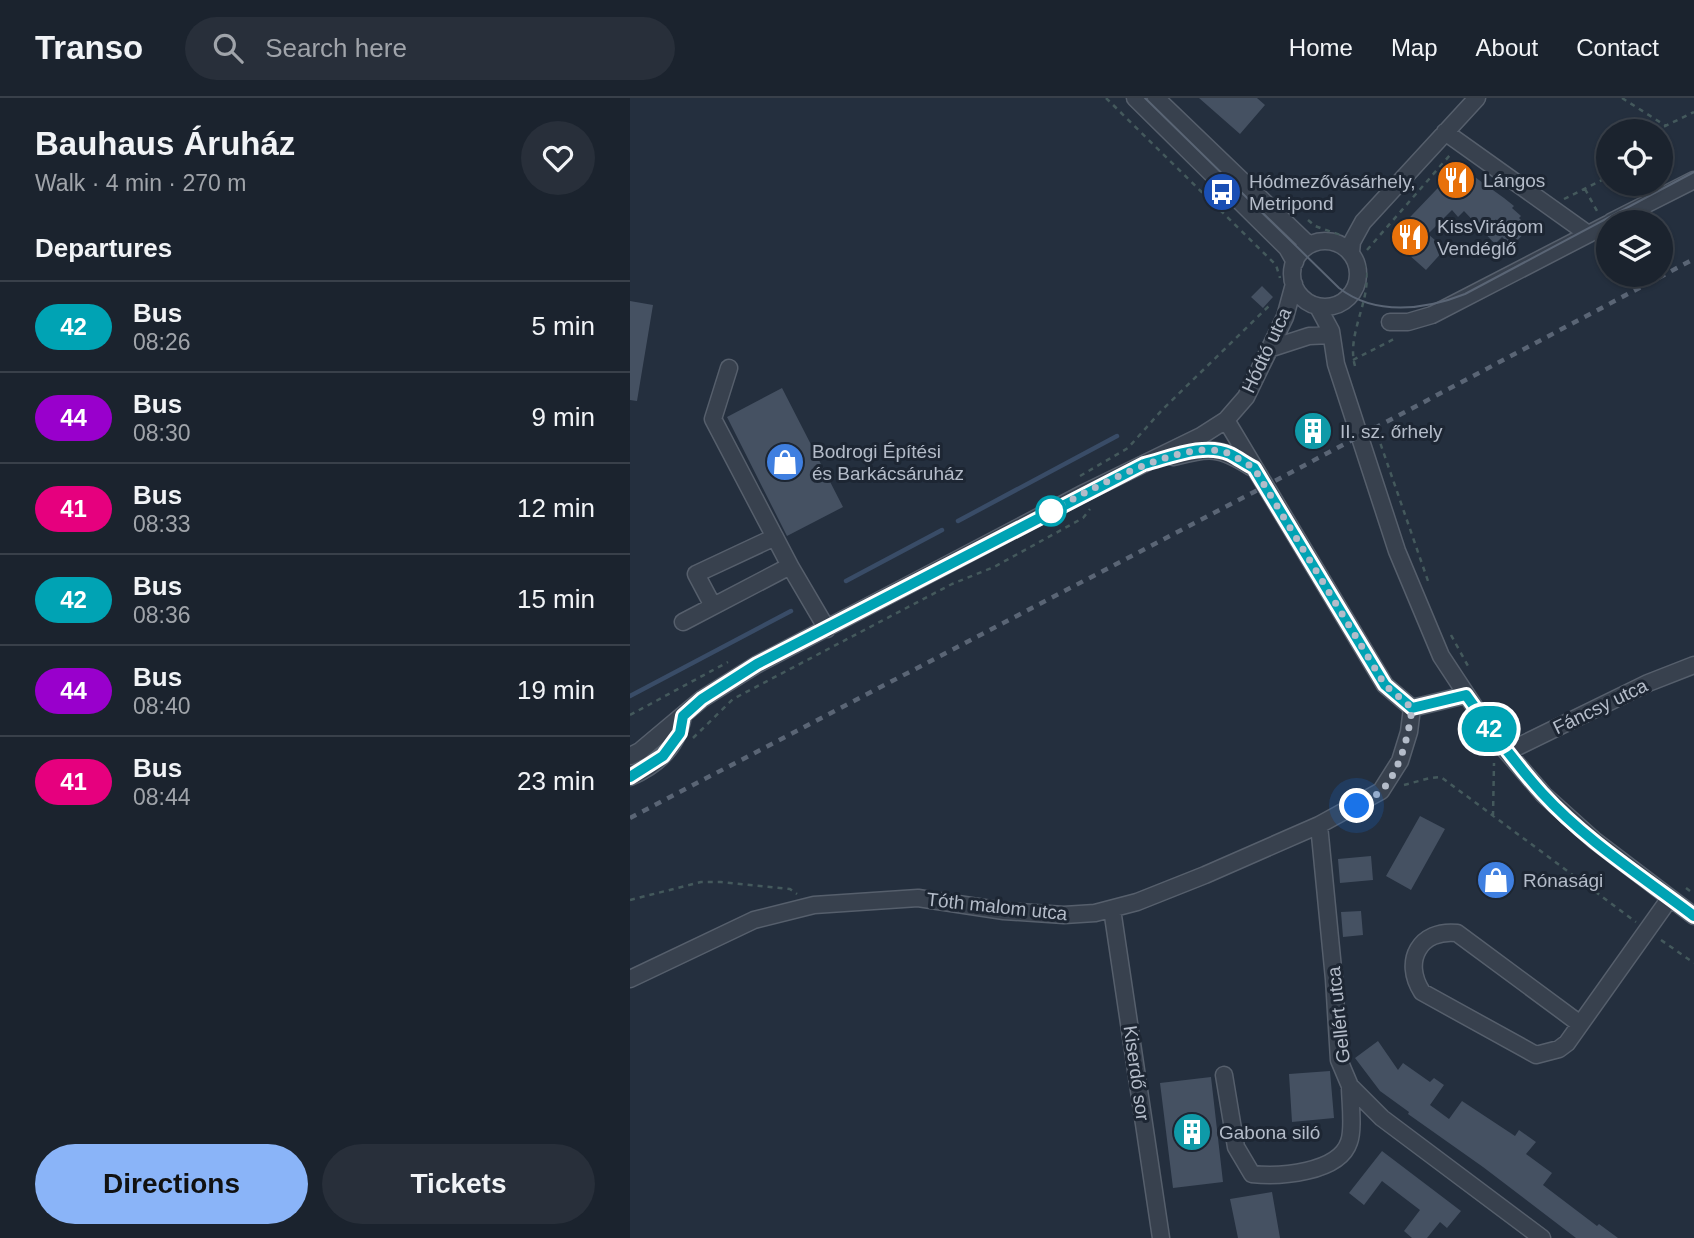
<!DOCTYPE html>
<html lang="en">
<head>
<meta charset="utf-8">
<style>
  body { margin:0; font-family:Arial,sans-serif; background:#282f3a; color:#f1f3f6; height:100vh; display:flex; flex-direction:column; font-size:26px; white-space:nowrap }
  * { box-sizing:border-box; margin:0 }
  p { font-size:23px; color:#a0a4aa }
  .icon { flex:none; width:38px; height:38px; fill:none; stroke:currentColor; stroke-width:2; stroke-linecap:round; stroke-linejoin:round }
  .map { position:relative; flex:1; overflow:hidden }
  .panel { display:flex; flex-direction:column; background:#1b232e; width:630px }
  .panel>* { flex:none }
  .badge { padding:0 14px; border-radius:23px; font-size:24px; line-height:46px }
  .tools { position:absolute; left:966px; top:21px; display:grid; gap:14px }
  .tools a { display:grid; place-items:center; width:77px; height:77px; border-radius:50%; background:#1b232e; box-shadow:0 2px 5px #0004,0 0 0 2px #39404a; font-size:35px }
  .you { position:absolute; width:35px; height:35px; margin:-18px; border:5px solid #fff; border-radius:50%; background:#1a73e8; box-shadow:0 0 0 10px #1a73e833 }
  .map>.badge { position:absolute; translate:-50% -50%; box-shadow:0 0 0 4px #fff }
  h2 { padding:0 35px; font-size:26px; line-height:63px }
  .round { display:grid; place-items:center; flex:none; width:74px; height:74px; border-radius:37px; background:#282f3a }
  .headline { display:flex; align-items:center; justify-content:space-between; height:119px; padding:0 35px }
  h1 { font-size:33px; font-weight:700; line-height:52px }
  .cta { display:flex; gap:14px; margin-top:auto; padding:14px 35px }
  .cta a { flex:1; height:80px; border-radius:42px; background:#8ab4f8; color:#111; font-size:28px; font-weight:700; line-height:80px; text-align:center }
  .cta a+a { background:#282f3a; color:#f1f3f6 }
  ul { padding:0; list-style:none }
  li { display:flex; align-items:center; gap:21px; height:91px; padding:0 35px; border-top:2px solid #39404a }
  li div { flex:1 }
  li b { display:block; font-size:26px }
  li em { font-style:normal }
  li .badge { min-width:77px; font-weight:700; text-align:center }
  header { display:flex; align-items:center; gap:42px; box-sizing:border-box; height:98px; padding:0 35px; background:#1b232e; border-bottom:2px solid #39404a }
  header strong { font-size:33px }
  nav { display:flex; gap:38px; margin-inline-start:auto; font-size:24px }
  .search { width:490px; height:63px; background:#282f3a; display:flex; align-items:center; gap:18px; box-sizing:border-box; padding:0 24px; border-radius:38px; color:#a0a4aa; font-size:26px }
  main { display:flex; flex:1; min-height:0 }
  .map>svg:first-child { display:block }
</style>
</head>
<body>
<header>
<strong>Transo</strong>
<div class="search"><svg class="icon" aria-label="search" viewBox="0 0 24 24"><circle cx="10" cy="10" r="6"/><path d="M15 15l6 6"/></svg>Search here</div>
<nav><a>Home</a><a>Map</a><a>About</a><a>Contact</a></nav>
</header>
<main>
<section class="panel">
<div class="headline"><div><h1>Bauhaus Áruház</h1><p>Walk · 4 min · 270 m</p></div><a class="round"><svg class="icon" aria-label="heart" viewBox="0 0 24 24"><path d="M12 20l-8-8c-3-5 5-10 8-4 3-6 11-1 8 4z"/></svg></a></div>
<h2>Departures</h2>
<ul>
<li><span class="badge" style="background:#00a3b4;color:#fff">42</span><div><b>Bus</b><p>08:26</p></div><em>5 min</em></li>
<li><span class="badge" style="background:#90c;color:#fff">44</span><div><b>Bus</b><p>08:30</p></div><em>9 min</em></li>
<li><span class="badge" style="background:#e6007e;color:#fff">41</span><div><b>Bus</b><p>08:33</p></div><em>12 min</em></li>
<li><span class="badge" style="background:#00a3b4;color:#fff">42</span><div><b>Bus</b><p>08:36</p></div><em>15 min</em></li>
<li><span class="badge" style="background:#90c;color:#fff">44</span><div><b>Bus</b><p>08:40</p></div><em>19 min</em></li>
<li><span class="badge" style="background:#e6007e;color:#fff">41</span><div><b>Bus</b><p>08:44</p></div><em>23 min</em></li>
</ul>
<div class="cta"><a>Directions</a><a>Tickets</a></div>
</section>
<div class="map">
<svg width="1064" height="1140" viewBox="0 0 1064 1140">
  <rect width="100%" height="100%" fill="#242f3e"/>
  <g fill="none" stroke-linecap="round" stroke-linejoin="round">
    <path stroke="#394c67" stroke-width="4.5" d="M328 423 487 338
      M216 483 312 432
      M0 598 161 513"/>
  </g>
  <path fill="#455162" d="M569 0H627L635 7 610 36Z
    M828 69 840 79 842 77 874 100 884 108 882 110 891 118 889 120 899 130 882 148 872 139 865 146 834 113 828 119 822 112 798 136 815 151 796 172 760 140Z
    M632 188 643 199 633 210 621 199Z
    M0 203 23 207 7 303 0 302Z
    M152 290 213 409 157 438 97 319Z
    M790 718 815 731 781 792 756 778Z
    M741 758 743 782 710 785 708 761Z
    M731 813 733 837 713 839 711 814Z
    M748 943 768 972 773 965 800 984 804 980 814 987 800 1007 819 1021 832 1003 885 1038 889 1032 906 1044 896 1056 922 1075 913 1087 967 1128 969 1126 988 1140H946L853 1069 778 1016 779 1014 750 993 725 960Z
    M700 973 704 1020 662 1024 659 976Z
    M581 979 593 1084 543 1090 530 985Z
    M752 1053 831 1113 817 1130 810 1124 797 1140H782L774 1133 790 1112 752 1083 734 1107 719 1095Z
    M642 1094 650 1140H608L600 1101Z"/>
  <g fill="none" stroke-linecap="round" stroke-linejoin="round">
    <defs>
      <path id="minor" d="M505 0 657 150 665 164
        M526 0 679 147
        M815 34 958 136
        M981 124 1064 82
        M662 176a33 33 0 1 1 66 0a33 33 0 1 1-66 0Z
        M721 154 722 144 733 124 847 0
        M688 209 701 233 706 266 767 453 811 558 865 640 914 697 964 742 1064 818
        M760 224H778L802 217 978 126
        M639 251 679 238 701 237
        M99 270 83 321 160 468 197 531
        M596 322 755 587 782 610
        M543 359C580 350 588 348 621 369
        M83 508 66 476 145 439
        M53 524 160 468
        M782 610 836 597
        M877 654 1018 585 1064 567
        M0 658 10 653 72 601 126 567 454 395 571 338 596 322 616 299 655 219 664 186
        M0 679C28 667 48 648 53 618
        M689 727 704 881 709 962 720 988 752 1020 912 1140
        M482 811 531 1140
        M0 881 124 822 184 807 288 800 374 813 434 817 465 815 507 804 575 777 689 727 751 693 770 663 779 634 782 610
        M950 926 827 835C790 831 772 863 792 894L906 957 929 951 937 945 1040 800
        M594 977 606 1049 622 1076C649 1079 709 1075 719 1044 724 1031 720 1003 720 988"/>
    </defs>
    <use href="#minor" stroke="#565f6c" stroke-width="19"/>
    <path stroke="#44595c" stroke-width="2.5" stroke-dasharray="5 5" stroke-linecap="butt" d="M476 0 646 167 650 180
      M992 0 1036 28
      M1025 33 1064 14
      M955 91 967 113
      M934 101 978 79
      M678 122 685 128 710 137
      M737 152 820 57
      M723 262 764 241
      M725 268C715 234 747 194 733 165
      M744 327 798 483
      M450 378 498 350 532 312 642 205
      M821 537 838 568
      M0 617 98 564
      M63 640 103 601 322 486 364 469 453 420 460 411
      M774 687 800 680 811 679 1006 824
      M863 718 864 665
      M1056 790 1064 796
      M0 802 71 784H91L160 791 167 796
      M1031 842 1064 865"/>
    <use href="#minor" stroke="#38414e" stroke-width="16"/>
    <path stroke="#5a6575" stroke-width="2" d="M515 0 709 190C745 218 795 212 835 196L1064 74"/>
    <path stroke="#5a6575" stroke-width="4.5" stroke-dasharray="7 7" stroke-linecap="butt" d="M0 720 624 394 1064 161"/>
  </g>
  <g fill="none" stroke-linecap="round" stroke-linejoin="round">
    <defs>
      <path id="line" d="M0 679 33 658 50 635 53 618 72 601 127 566 514 366C539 360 574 344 600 356 608 360 616 366 624 370L755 587 782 610 836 597C860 631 884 664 912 695 956 743 1013 779 1064 818"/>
    </defs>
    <use href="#line" stroke="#fff" stroke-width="16"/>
    <use href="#line" stroke="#00a3b4" stroke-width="10"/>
    <path stroke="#b4bcc9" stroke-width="7" stroke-dasharray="0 12.6" d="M421 413C459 392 546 344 590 353 602 355 613 364 624 370L755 587 782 610C779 636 770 674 751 693 745 699 734 703 727 708"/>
  </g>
  <defs>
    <symbol id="restaurant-disc" viewBox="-11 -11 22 22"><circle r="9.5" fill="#e8710a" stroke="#1d2633"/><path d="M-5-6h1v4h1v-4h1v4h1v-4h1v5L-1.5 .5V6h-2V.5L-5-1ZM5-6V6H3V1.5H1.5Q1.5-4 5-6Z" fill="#fff"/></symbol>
    <symbol id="bus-disc" viewBox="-11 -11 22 22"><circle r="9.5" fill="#1a4fb4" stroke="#1d2633"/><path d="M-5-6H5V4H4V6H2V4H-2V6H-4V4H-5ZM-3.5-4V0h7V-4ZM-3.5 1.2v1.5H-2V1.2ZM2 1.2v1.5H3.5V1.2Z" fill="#fff"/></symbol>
    <symbol id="building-disc" viewBox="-11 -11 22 22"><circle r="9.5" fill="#0f9aa8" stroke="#1d2633"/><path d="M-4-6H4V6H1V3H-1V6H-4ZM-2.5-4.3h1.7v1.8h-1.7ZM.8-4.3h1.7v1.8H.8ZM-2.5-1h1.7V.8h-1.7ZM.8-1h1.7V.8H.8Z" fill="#fff"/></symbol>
    <symbol id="shop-disc" viewBox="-11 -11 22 22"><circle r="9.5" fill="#3f7fe0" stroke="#1d2633"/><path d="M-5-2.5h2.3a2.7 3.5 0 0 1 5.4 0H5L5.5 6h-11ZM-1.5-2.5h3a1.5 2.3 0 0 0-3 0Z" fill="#fff"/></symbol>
  </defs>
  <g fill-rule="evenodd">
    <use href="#restaurant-disc" x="804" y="60" width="44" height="44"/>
    <use href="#bus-disc" x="570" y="72" width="44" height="44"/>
    <use href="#restaurant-disc" x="758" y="117" width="44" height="44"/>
    <use href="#building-disc" x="661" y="311" width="44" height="44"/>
    <use href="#shop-disc" x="133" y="342" width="44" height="44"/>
    <use href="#shop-disc" x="844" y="760" width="44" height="44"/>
    <use href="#building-disc" x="540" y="1012" width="44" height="44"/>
  </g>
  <circle fill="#fff" stroke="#00a3b4" stroke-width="3.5" cx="421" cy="413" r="14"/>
  <g text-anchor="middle" stroke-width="6" stroke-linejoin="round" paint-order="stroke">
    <g font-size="19" fill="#b4bcc9" stroke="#1d2633" text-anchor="start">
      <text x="853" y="89">Lángos</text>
      <text x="619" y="90">Hódmezővásárhely,<tspan x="619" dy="22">Metripond</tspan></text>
      <text x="807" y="135">KissVirágom<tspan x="807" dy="22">Vendéglő</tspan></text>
      <text x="710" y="340">II. sz. őrhely</text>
      <text x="182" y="360">Bodrogi Építési<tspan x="182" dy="22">és Barkácsáruház</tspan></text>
      <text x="893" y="789">Rónasági</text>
      <text x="589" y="1041">Gabona siló</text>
    </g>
    <g font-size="19" fill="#b4bcc9" stroke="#1d2633">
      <text transform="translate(636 252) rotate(-65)" y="7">Hódtó utca</text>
      <text transform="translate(970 608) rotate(-26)" y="7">Fáncsy utca</text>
      <text transform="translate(367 808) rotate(6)" y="7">Tóth malom utca</text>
      <text transform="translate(708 917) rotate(-96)" y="7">Gellért utca</text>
      <text transform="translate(507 975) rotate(82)" y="7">Kiserdő sor</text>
    </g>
  </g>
</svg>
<div class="tools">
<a><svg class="icon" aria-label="locate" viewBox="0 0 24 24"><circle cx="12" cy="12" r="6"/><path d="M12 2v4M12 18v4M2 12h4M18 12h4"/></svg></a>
<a><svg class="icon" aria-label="layers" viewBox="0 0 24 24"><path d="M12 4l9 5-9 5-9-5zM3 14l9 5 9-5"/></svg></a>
</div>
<div class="you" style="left:727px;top:708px"></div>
<b class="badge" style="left:859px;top:631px;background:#00a3b4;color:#fff">42</b>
</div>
</main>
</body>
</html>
